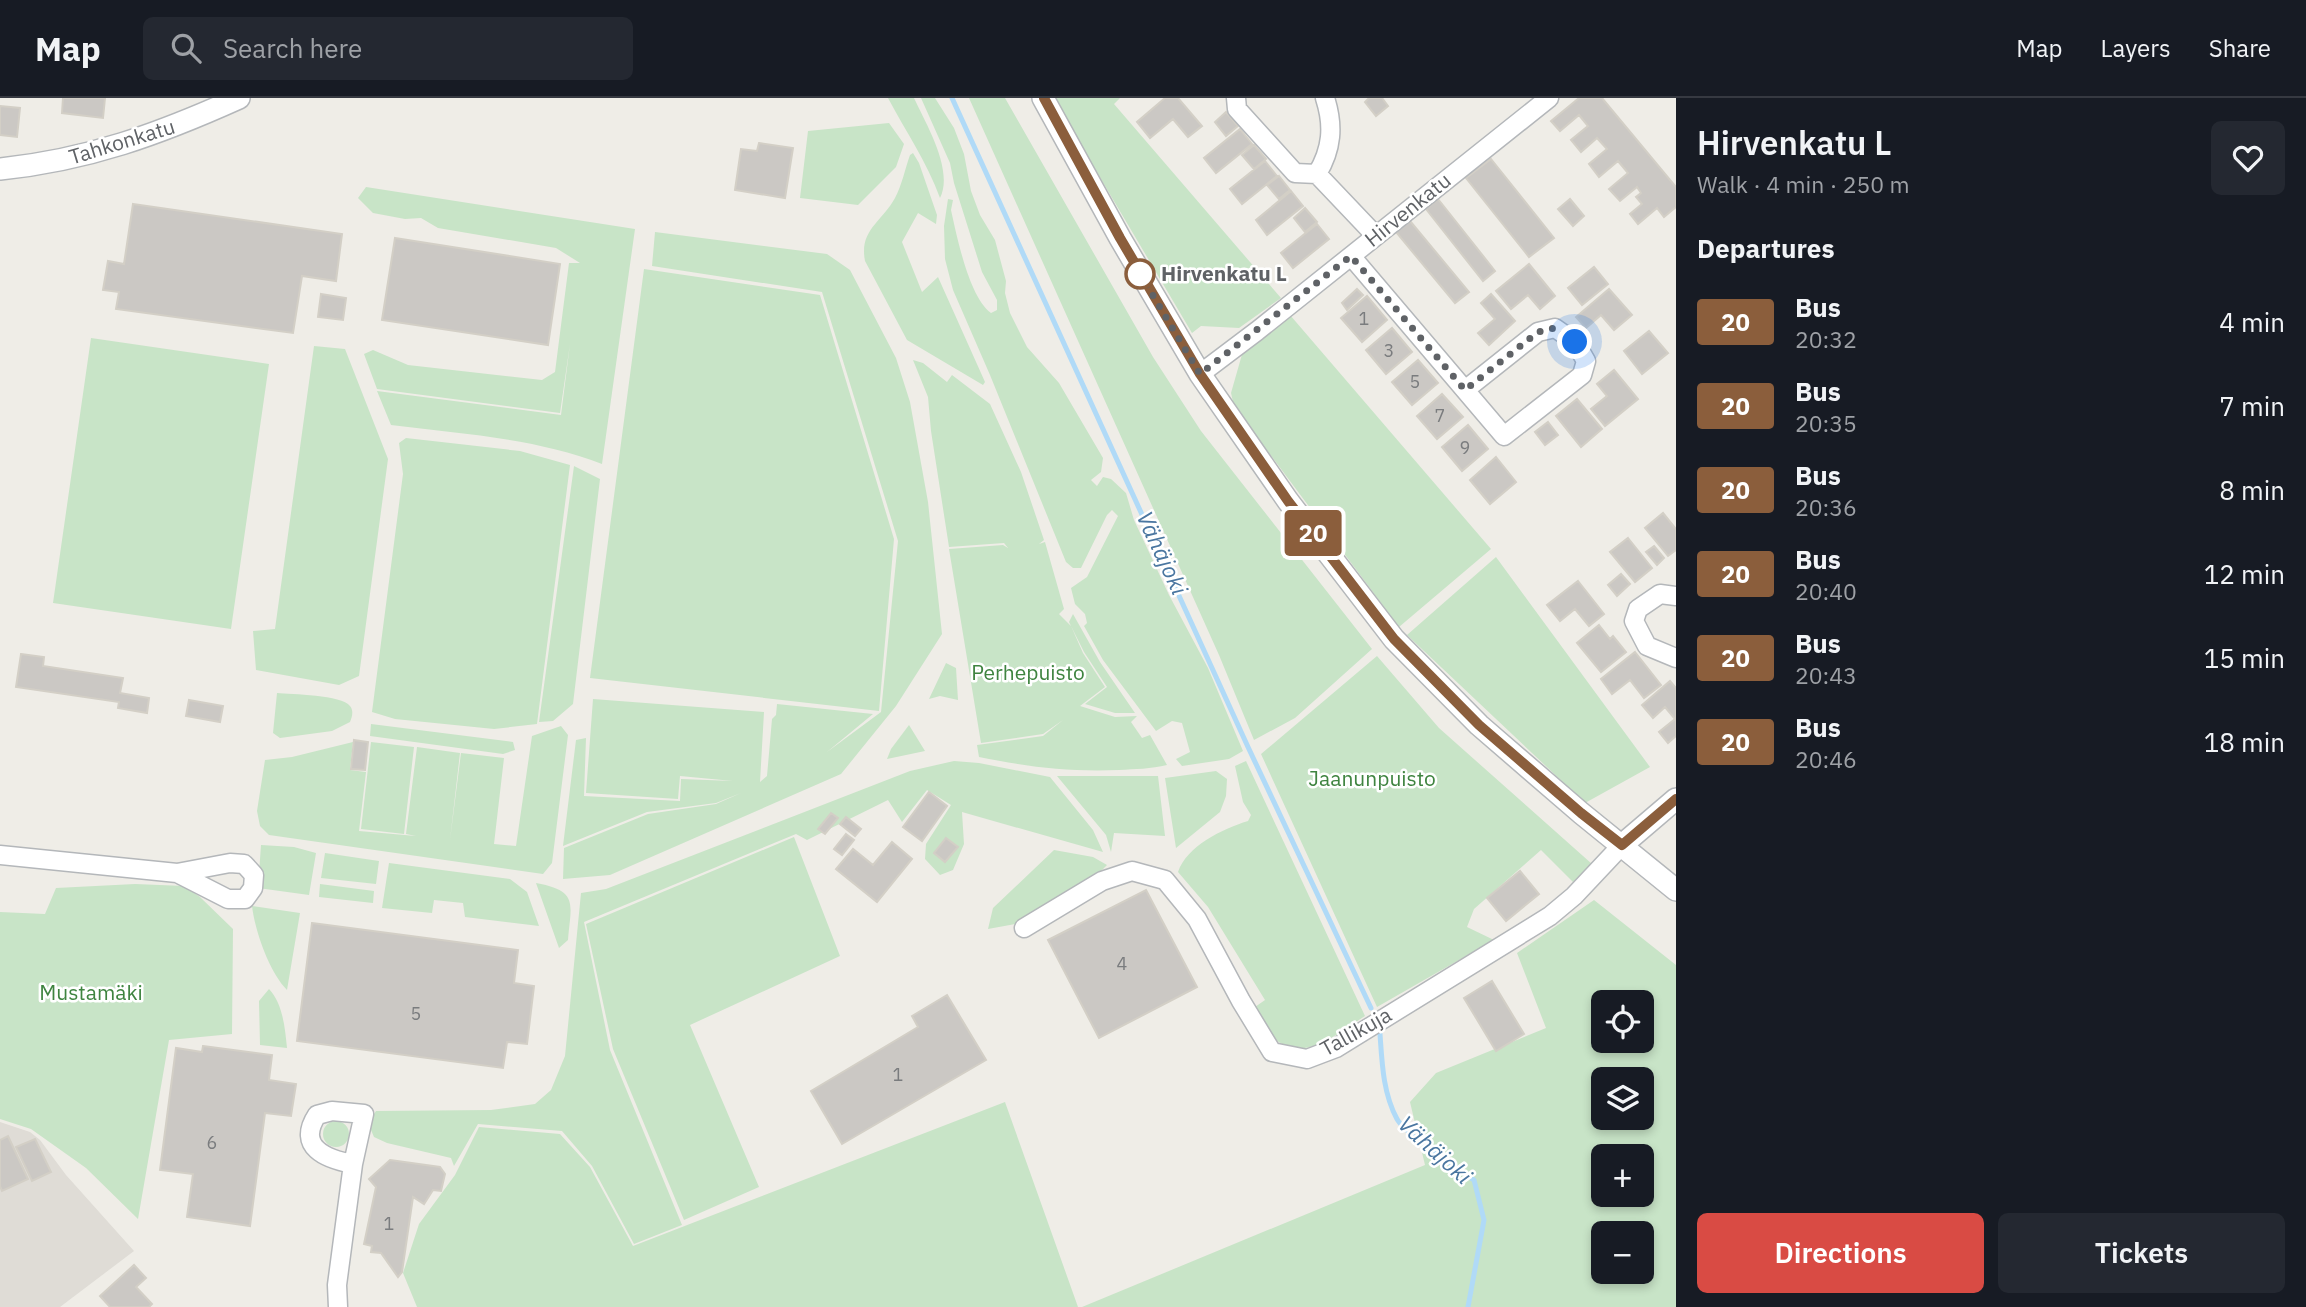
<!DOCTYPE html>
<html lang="en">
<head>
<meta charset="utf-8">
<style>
  body { margin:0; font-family:"IBM Plex Sans",sans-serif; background:#242831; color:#f1f3f6; height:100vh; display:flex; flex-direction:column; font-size:26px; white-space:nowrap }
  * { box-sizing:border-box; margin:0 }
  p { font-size:23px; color:#9ea1a6 }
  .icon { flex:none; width:38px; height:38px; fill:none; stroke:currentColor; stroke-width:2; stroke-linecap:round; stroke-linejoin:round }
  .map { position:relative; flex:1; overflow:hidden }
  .details { display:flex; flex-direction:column; background:#171b24; width:630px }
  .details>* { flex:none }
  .badge { padding:0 14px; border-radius:5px; font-size:24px; line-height:46px }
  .buttons { position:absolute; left:1591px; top:892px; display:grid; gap:14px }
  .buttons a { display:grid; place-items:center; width:63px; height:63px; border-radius:10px; background:#171b24; box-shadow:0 4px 10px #0003; font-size:35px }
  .you { position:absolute; width:35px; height:35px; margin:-18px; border:5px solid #fff; border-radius:50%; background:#1a73e8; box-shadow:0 0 0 10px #1a73e833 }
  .map>.badge { position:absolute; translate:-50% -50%; box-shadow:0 0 0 4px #fff }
  h2 { padding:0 21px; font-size:26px; line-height:63px }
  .round { display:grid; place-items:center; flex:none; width:74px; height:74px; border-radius:10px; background:#242831 }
  .overview { display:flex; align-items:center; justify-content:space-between; height:119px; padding:0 21px }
  h1 { font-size:33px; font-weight:600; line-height:52px }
  .action { display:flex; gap:14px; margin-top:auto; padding:14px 21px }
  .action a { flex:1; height:80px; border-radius:10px; background:#d94b44; color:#fff; font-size:28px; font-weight:600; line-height:80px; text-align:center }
  .action a+a { background:#242831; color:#f1f3f6 }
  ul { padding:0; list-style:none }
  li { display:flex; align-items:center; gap:21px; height:84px; padding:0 21px }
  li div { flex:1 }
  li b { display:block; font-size:26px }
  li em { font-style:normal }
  li .badge { min-width:77px; font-weight:700; text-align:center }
  header { display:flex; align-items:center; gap:42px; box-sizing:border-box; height:98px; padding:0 35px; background:#171b24; border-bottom:2px solid #363941 }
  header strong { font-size:33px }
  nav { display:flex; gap:38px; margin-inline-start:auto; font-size:24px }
  .search { width:490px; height:63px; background:#242831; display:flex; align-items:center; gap:18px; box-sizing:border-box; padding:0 24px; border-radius:10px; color:#9ea1a6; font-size:26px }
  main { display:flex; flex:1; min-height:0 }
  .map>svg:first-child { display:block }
</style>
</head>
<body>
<header>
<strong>Map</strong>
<div class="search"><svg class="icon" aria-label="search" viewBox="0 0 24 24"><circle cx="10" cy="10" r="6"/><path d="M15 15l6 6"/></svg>Search here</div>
<nav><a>Map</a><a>Layers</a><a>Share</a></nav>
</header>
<main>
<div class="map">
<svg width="1676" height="1209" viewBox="0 0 1676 1209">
  <rect width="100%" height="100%" fill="#efede7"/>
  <path fill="#dfdcd6" d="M0 1024 30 1034 40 1042 66 1077 134 1153 60 1209H0Z"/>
  <path fill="#c8e4c7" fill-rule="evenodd" d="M888 0H914C926 26 954 72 940 100 927 64 906 34 888 0Z
    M921 0H935L954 30 964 56 971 93 980 117 995 142 1006 183 1005 195 1010 215 1027 249 1059 285 1103 360 1101 374 1091 382 1097 388 1103 379 1111 381 1126 395 1134 422 1169 497 1208 570 1243 653 1229 661 1182 668 1176 661 1190 654 1182 625 1172 623 1156 633 1103 562 1084 528 1087 525 1085 516 1075 506 1071 490 1087 479 1118 418 1112 412 1107 417 1081 470H1073L1066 464 990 277 953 192 945 161 944 128 948 101 953 102 951 112C957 139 969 199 991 215L997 212V202L982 174 954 85 950 65Z
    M969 0H1005L1153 259 1201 333 1372 551 1295 620 1254 642 1219 557Z
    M1053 0H1120L1114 6 1281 200 1239 230 1201 228 1192 235Z
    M889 25 904 46 896 69 858 107 800 100 808 33Z
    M913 55 919 65 937 117 936 126 918 115 902 144 922 194 938 179 985 284 983 287 907 242 865 163C859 132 882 124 895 100 902 87 905 71 910 57Z
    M366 89 635 131 602 366C535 340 462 336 391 327L377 293 561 317 570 246 560 315 377 291 364 256 373 252 408 267 542 282 555 274 569 165H580L556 150 438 130 421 120 405 121 373 115 358 100Z
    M655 134 827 156 850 172 896 260 910 304 928 404 942 536 896 608 841 676 610 777 563 781 564 750 648 716 716 706 741 695 716 705 647 714 563 748 576 642 586 640 584 698 680 703 681 681 733 683 680 678 678 701 586 695 593 601 764 614 760 684 767 678 772 621 776 617 777 606 873 616 827 654 881 614 898 443 822 194 652 168Z
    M644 171 820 197 894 441 879 613 590 580Z
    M1290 217 1491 451 1399 529 1234 308 1231 295 1243 253Z
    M91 240 269 266 231 531 53 505Z
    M314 248 345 251 388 361 359 578 339 587 256 572 253 533 275 531Z
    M913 262 923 265 947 284 952 277 990 306 1021 374 1044 442 1039 446 1045 444 1064 511 1059 516 1071 528 1083 555 1105 589 1080 608 1115 619 1137 618 1131 624 1142 640 1150 637 1167 667C1151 671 1135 671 1119 672 1068 674 1029 669 979 659L977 647 1043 638 1063 622 1043 636 981 645 949 451 1003 447 1008 450 1004 445 949 449 931 333 928 299Z
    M406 340 520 353 570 367 537 626 494 631 395 621 372 614 403 376 399 345Z
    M574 368 600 381 573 606 553 623 539 624Z
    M1496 459 1650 669 1585 705 1407 537Z
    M1073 516 1100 564 1135 615H1115L1085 606 1107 589 1084 554 1069 524Z
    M1377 558 1439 630 1592 766 1573 784 1541 752 1474 811 1467 829 1494 842 1377 909 1261 656Z
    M946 565 956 570 958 602 940 598 929 601Z
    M277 595C291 596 342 597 350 608 354 613 352 619 350 624L332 633 280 640 273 635Z
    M371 626 513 644 515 652 503 656 370 638Z
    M909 627 925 653 887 661 891 651Z
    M561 628 568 637 552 765 543 776 269 737 260 728 257 713 265 662 292 659 353 644 350 672 366 674 359 733 416 738 406 736 417 649 460 655 450 742 461 655 504 660 494 746 516 748 532 638Z
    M371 644 414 649 404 736 361 731Z
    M954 663 979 665 1050 679 1093 732 1103 754 962 714 964 746 953 772 940 777 925 761 926 746 951 707 927 692 902 724 888 702 807 742 796 736 584 824 610 952 682 1127 634 1146 592 1068 562 1033 478 1026 454 1068 451 1060 387 1045 374 1039 368 1025 376 1013 491 1012 535 1006 551 992 565 958 581 795 606 791 910 673Z
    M1246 663 1365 918C1339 934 1301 969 1272 938 1265 930 1261 918 1255 909L1265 902 1208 809 1178 774C1187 748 1222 731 1248 723L1251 717 1243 704 1235 668Z
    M1216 673 1227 681 1226 698 1220 714 1176 750 1165 680Z
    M1057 678H1158L1165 738 1114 735 1111 754 1106 737Z
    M794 739 840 858 690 927 759 1089 684 1122 613 951 586 826Z
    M261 747 294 749 316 755 309 797 258 790Z
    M1054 752 1093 759 1107 767 1097 777 1020 825 988 831 993 810Z
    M325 755 379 763 376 786 321 780Z
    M389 765 510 781 527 794 539 828 465 819 463 805 434 802 432 815 382 810Z
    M536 785C579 793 571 805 568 842L559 850Z
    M135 786 184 788 200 799 233 831 232 936 169 942 138 1121 86 1070 31 1031 0 1021V814L45 816 56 790Z
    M320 786 374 793 373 805 319 799Z
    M1594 802 1676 867V1209H1082L1425 1067 1410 1004 1436 975 1546 930 1517 855ZM1603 905H1642V943H1603ZM1603 982H1642V1020H1603ZM1603 1059H1642V1097H1603ZM1603 1136H1642V1174H1603Z
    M252 808 300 815 287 892C269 874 255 833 252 808Z
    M269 891C283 906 285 930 287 950L260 947 259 903Z
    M1005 1004 1078 1209H417L403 1175 419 1126 455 1077 479 1029 560 1036 590 1069 633 1148Z
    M323 1036a13 13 0 1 1 26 0a13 13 0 1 1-26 0Z"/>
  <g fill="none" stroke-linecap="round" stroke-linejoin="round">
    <path stroke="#b0daf7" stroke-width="5" d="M952 0 1248 649 1371 910
      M1380 936C1382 965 1383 995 1397 1021 1405 1036 1458 1071 1474 1082L1484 1122 1468 1209"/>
  </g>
  <path fill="#cbc8c4" stroke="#d3cfc6" stroke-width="2" d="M63 0H105L103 20 62 15Z
    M1165 0H1178L1202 28 1188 39 1173 21 1150 40 1137 24Z
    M1369 0H1382L1388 8 1376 18 1365 4Z
    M1579 0H1602L1676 89V109L1664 119 1657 110 1638 126 1630 116 1642 106 1636 99 1641 95 1637 89 1620 103 1609 91 1628 75 1618 63 1599 79 1589 66 1607 51 1597 40 1581 54 1571 42 1588 28 1579 17 1560 33 1551 23Z
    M0 8 20 10 17 39 0 37Z
    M1226 14 1238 28 1226 38 1215 24Z
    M1240 31 1252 46 1216 75 1204 60Z
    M759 45 793 50 785 100 735 92 741 51 757 53Z
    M1254 47 1266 61 1254 71 1242 57Z
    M1491 61 1554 140 1529 159 1466 80Z
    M1265 63 1277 78 1242 106 1230 91Z
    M1279 78 1290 92 1279 101 1267 87Z
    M1291 93 1303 108 1267 137 1256 122Z
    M1438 101 1495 173 1483 183 1426 111Z
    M1570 101 1584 118 1573 128 1558 111Z
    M133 106 342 136 336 183 302 178 293 235 116 211 119 194 103 192 108 163 124 166Z
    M1305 110 1317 124 1305 134 1294 120Z
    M1410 123 1469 194 1455 205 1396 134Z
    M1317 126 1329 141 1293 170 1281 155Z
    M395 140 560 166 548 247 382 222Z
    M1529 166 1555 198 1540 211 1528 197 1511 211 1496 193Z
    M1594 169 1608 186 1582 207 1568 190Z
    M1357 191 1363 197 1347 212 1342 205Z
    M1609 191 1632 217 1614 232 1601 217 1586 230 1576 219Z
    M321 196 346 200 343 222 318 219Z
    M1491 196 1515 223 1489 247 1478 235 1495 221 1481 205Z
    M1367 198 1387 222 1362 244 1341 220Z
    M1392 230 1412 254 1386 276 1366 252Z
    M1649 233 1668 255 1642 276 1624 253Z
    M1418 262 1438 285 1412 307 1392 284Z
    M1614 272 1638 301 1605 328 1591 311 1607 298 1597 286Z
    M1442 296 1463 319 1437 341 1417 318Z
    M1577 301 1602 331 1581 349 1556 318Z
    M1548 324 1558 337 1545 347 1535 334Z
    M1468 327 1488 351 1462 373 1442 349Z
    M1496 359 1516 384 1490 406 1470 382Z
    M1663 415 1676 431V452L1668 458 1645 430Z
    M1628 440 1652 470 1635 484 1610 454Z
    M1654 448 1664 460 1657 467 1646 454Z
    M1621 476 1630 486 1617 498 1608 487Z
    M1578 483 1604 516 1589 528 1575 511 1560 523 1547 507Z
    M1599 527 1610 541 1613 538 1626 554 1601 574 1577 545Z
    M1635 554 1661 587 1644 600 1630 582 1612 596 1601 581Z
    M21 556 44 559 43 568 123 580 120 595 149 600 147 615 118 610 119 604 16 589Z
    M1670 583 1676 590V638L1668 645 1659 634 1675 621 1665 609 1653 620 1642 607Z
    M189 602 223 608 220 624 186 618Z
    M354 642 368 644 365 672 351 671Z
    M929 694 947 708 922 743 903 729Z
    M831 715 838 720 825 736 818 731Z
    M846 719 861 731 855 738 840 726Z
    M846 736 854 742 842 757 834 751Z
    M946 740 958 749 945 764 934 755Z
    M892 744 912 761 877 804 836 771 853 751 873 767Z
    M1520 773 1539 796 1506 823 1487 800Z
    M1146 792 1197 889 1099 940 1048 842Z
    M312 825 518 852 514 885 534 888 527 946 507 944 503 970 297 943Z
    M1492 883 1524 936 1496 953 1464 900Z
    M947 897 986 962 842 1046 811 993 918 929 912 918Z
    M203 948 272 957 269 982 296 986 291 1018 265 1015 250 1128 187 1119 193 1076 160 1072 176 950 202 954Z
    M8 1038 28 1081 2 1093 0 1088V1042Z
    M35 1041 51 1074 32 1083 16 1049Z
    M390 1062 440 1069 445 1076 441 1093 433 1092 424 1106 413 1099 402 1174 398 1179 381 1155 371 1154 372 1148 364 1146 376 1089 369 1081Z
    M134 1167 146 1180 136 1189 152 1206 149 1209H110L100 1198Z"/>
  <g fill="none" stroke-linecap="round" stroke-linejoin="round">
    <defs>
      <path id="minor" d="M1236 0 1237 11 1295 75 1317 76
        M1325 0C1334 28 1332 51 1317 76L1375 137
        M1351 158 1504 338 1582 277 1586 263 1575 244 1555 230 1538 234 1465 292
        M1200 276 1257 233 1549 0
        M1676 498 1660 496 1638 511 1634 523 1647 548 1676 560
        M0 757 177 775 230 765 244 766 254 777 253 790 245 801H228L177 775
        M1024 830 1102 783 1132 773 1165 782 1197 821 1241 903 1272 954 1307 961 1336 950 1550 818 1574 798 1622 747
        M338 1209 337 1187 353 1066 364 1016 332 1013 317 1017C296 1049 326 1061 353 1066"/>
      <path id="tertiary" d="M1043 0 1120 140 1200 276 1288 403 1394 541 1479 627 1581 715 1676 792
        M0 71C88 62 159 36 239 0
        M1622 747 1676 701"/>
    </defs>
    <use href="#minor" stroke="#b4b7ba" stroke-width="21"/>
    <use href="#tertiary" stroke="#b4b7ba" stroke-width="24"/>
    <use href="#minor" stroke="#fff" stroke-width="18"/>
    <use href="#tertiary" stroke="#fff" stroke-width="21"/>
  </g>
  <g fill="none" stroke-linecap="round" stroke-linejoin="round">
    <defs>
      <path id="line" d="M1044 0 1120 140 1200 276 1288 403 1394 541 1479 627 1581 715 1622 747 1676 701"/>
    </defs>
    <use href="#line" stroke="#fff" stroke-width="16"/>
    <use href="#line" stroke="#8b5e3c" stroke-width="10"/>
    <path stroke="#5f6266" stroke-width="7" stroke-dasharray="0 12.6" d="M1140 176 1200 276 1351 158 1465 292 1538 234 1555 230 1575 244"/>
  </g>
  <circle fill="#fff" stroke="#8b5e3c" stroke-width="3.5" cx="1140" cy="176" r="14"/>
  <g text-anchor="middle" stroke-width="5" stroke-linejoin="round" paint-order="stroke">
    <g font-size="18" fill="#7a7c7e">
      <text x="1364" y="227">1</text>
      <text x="1389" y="259">3</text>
      <text x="1415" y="290">5</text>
      <text x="1440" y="324">7</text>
      <text x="1465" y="356">9</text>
      <text x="1122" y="872">4</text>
      <text x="416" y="922">5</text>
      <text x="898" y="983">1</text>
      <text x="212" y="1051">6</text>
      <text x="389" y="1132">1</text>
    </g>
    <g font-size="21" fill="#5f6266" stroke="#fff">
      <text transform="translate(122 44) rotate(-17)" y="7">Tahkonkatu</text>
      <text transform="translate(1408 112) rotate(-39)" y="7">Hirvenkatu</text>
      <text transform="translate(1356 934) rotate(-29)" y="7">Tallikuja</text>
    </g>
    <g font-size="21" font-weight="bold" fill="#5f6266" stroke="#fff" text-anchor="start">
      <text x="1161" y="183">Hirvenkatu L</text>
    </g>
    <g font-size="21" fill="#3f8440" stroke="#fff">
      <text x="1028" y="582">Perhepuisto</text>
      <text x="1372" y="688">Jaanunpuisto</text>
      <text x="91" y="902">Mustamäki</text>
    </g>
    <g font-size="23" font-style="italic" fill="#4a76a0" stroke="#fff">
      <text transform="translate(1162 455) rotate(65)" y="8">Vähäjoki</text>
      <text transform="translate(1435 1052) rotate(42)" y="8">Vähäjoki</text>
    </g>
  </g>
</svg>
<div class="buttons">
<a><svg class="icon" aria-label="locate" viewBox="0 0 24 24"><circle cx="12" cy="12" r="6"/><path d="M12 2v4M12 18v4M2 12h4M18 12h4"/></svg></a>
<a><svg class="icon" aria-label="layers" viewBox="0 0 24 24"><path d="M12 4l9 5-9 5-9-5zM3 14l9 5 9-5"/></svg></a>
<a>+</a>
<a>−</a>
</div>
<div class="you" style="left:1575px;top:244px"></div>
<b class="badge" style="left:1313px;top:435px;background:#8b5e3c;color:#fff">20</b>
</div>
<section class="details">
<div class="overview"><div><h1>Hirvenkatu L</h1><p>Walk · 4 min · 250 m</p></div><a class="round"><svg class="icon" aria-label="heart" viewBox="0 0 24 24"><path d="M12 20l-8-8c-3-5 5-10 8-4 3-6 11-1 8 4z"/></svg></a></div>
<h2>Departures</h2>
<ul>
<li><span class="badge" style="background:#8b5e3c;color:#fff">20</span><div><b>Bus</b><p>20:32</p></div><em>4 min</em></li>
<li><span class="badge" style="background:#8b5e3c;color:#fff">20</span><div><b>Bus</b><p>20:35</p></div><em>7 min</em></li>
<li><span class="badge" style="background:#8b5e3c;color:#fff">20</span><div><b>Bus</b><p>20:36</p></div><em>8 min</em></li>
<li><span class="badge" style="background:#8b5e3c;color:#fff">20</span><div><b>Bus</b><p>20:40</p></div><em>12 min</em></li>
<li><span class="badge" style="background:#8b5e3c;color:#fff">20</span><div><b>Bus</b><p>20:43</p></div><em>15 min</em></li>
<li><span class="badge" style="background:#8b5e3c;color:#fff">20</span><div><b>Bus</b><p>20:46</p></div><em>18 min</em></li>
</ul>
<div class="action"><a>Directions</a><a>Tickets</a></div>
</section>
</main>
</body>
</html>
